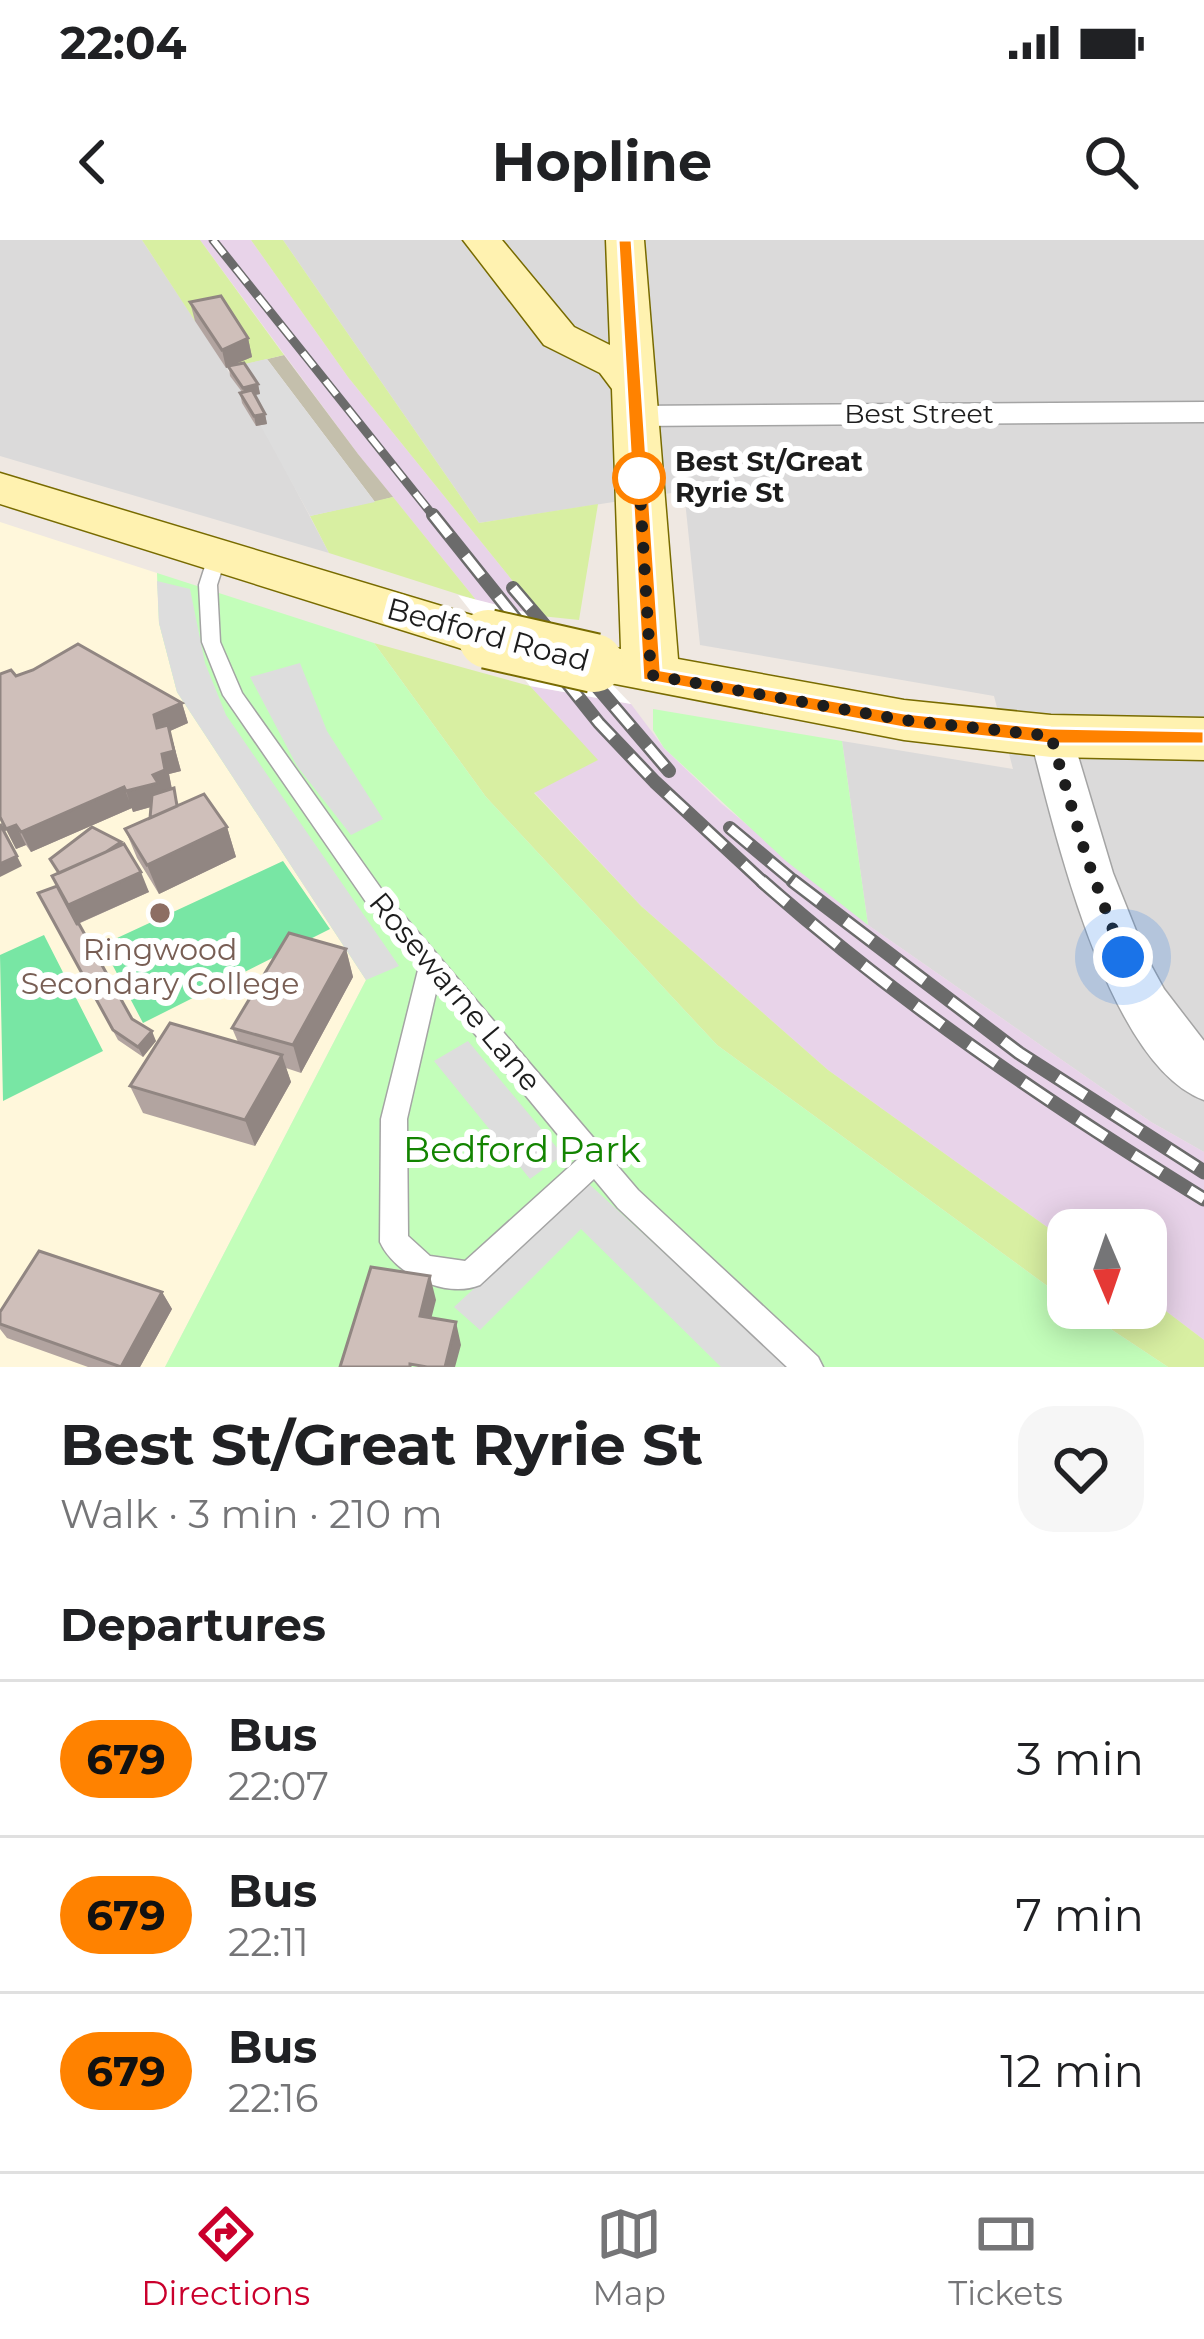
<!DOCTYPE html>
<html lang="en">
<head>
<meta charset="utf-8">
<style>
  body { margin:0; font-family:Montserrat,sans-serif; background:#f6f6f6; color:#202124; height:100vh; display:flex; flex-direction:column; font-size:45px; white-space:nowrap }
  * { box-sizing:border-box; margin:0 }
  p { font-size:39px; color:#757577 }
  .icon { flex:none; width:66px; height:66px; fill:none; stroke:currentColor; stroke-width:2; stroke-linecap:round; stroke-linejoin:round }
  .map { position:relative; height:1127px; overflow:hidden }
  .sheet { display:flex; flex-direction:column; background:#fff; flex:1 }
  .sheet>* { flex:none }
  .badge { padding:0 24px; border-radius:39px; font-size:42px; line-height:78px }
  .needle { width:78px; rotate:178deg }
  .buttons { position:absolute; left:1047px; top:969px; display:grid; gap:24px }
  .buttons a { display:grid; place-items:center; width:120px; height:120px; border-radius:24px; background:#fff; box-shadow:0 6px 30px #0003; font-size:60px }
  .you { position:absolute; width:60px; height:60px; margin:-30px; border:9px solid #fff; border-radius:50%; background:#1a73e8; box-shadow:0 0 0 18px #1a73e833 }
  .map>.badge { position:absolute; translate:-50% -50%; box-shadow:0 0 0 6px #fff }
  h2 { padding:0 60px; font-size:45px; line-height:108px }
  .round { display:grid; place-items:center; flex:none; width:126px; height:126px; border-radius:36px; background:#f6f6f6 }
  .head { display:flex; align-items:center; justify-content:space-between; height:204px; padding:0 60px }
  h1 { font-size:57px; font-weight:700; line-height:90px }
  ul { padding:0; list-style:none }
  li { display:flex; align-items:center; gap:36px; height:156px; padding:0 60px; border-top:3px solid #e0e0e0 }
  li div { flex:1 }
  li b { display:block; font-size:45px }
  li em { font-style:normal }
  li .badge { min-width:132px; font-weight:700; text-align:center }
  .status { display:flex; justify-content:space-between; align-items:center; height:84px; padding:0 60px; background:#fff; direction:ltr }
  .status svg { height:33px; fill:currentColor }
  header { display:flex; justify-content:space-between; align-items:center; height:156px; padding:0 60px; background:#fff; font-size:54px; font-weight:700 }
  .dock { display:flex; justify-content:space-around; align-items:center; height:168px; border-top:3px solid #e0e0e0; background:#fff; font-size:33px; color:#757577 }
  .dock a { display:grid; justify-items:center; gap:6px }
  .dock .active { color:#ca002c }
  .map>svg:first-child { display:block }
</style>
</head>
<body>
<div class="status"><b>22:04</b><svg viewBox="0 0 49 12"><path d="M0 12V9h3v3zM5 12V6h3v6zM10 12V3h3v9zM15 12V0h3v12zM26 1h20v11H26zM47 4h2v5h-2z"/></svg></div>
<header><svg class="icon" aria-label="back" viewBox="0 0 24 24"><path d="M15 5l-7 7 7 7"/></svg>Hopline<svg class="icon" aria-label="search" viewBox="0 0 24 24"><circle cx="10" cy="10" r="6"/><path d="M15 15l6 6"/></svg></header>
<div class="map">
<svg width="1204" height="1127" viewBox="0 0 1204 1127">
  <rect width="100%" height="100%" fill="#efe8e2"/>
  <path fill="#dbdada" d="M0 0H142L248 161 243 164 256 186 262 185 329 313 0 216Z
    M283 0H1204V912L1151 882 868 685 842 501 1013 529 994 456 700 405 684 251 479 283Z"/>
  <path fill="#e8d3e9" d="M200 0H251L348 137 541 376 476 360 358 214Z
    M530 446 631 464 664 508 722 564 868 685 1151 882 1204 912V1100L1146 1056V990H1068V1002L828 830 641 666 534 552 597 520Z"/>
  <path fill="#fff7db" d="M0 282 157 333 159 383 177 452 366 740 165 1127H0Z"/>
  <path fill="#c4bfac" d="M284 115 358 214 393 257 375 262 267 119Z"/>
  <path fill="#d8efa2" d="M142 0H200L284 115 238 126 225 75 195 81Z
    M251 0H283L479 283 598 264 579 380 541 376 348 137Z
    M393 257 476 360 329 313 310 276Z
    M374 403 530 446 598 520 534 553 641 666 828 830 1068 1002V1061L717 805 486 557Z
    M1146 1056 1204 1100V1127H1168L1079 1068H1146Z"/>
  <path fill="#c3feba" d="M157 333 374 403 486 557 717 805 1068 1061V1068H1079L1168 1127H165L366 740 177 452 159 383Z
    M653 469 842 501 868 685 786 621 664 508 653 490Z"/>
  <path fill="#78e6a4" d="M283 621 330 689 143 783 102 705Z
    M44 695 103 811 3 861 0 715Z"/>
  <path fill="#ddd" d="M267 119 375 262 310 276 245 157 259 153 226 128Z
    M157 341 190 349 205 423 226 475 399 726 366 740 177 452 159 383Z
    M300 423 327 491 383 579 351 595 297 526 250 437Z
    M468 801 563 915 530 939 434 821Z
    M588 943 788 1127H721L581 989 480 1090 454 1067Z"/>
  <path fill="#fff" d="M458 355 548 378 631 464 530 446Z"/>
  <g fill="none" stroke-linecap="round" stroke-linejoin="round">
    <defs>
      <path id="lane" d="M217 312 226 317 217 345 220 402 242 453 382 650 638 950 818 1117 823 1127H787L618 968 594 939 480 1045C446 1059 395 1035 380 1002L381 879 419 726 366 662 223 455 202 402 199 345 208 317ZM437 748 578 919 465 1021 430 1016 408 996 407 879Z"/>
      <path id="street" d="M1204 162V182L635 186 619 176 635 166Z
        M1051 481 1066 485 1072 496 1113 633 1147 718 1164 749 1204 801V860C1107 825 1054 588 1030 496L1036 485Z"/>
      <path id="secondary" d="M463 0H502L574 87 610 105 606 0H644L678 419 904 460 1051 475 1204 478V520L1051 517 904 500 574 436 566 423 574 410 594 404 621 409 612 149 600 133 544 105Z
        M0 233 508 386 516 399 508 412 488 417 0 264Z"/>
    </defs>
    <use href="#lane" stroke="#a4a4a4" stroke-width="3"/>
    <use href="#street" stroke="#a4a4a4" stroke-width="3"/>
    <use href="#secondary" stroke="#786b00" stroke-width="3"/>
    <use href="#lane" fill="#fff" fill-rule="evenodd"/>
    <use href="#street" fill="#fff" fill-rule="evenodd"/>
    <use href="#secondary" fill="#fff2b0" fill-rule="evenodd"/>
    <defs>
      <path id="rail-far2" d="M213 0 435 278"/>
      <path id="rail-far1" d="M433 275 599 483 655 542 765 644
        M513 348 669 531
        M730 588 797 644"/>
      <path id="rail" d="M762 641C898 761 1049 864 1204 959
        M793 641 1019 813 1204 932"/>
    </defs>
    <use href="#rail-far2" stroke="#6b6b6b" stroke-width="9"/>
    <use href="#rail-far1" stroke="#6b6b6b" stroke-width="14"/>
    <use href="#rail" stroke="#6b6b6b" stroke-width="15"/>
    <use href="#rail-far2" stroke="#fff" stroke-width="6" stroke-dasharray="18" stroke-linecap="butt"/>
    <use href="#rail-far1" stroke="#fff" stroke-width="9" stroke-dasharray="26" stroke-linecap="butt"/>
    <use href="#rail" stroke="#fff" stroke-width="10" stroke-dasharray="33" stroke-linecap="butt"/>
    <defs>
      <path id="secondary-bridge" d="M488 399 594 423"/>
    </defs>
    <use href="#secondary-bridge" stroke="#786b00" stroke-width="62" stroke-linecap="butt"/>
    <use href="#secondary-bridge" stroke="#fff2b0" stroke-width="58"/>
  </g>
  <path fill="#b2a4a0" d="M190 62 248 98 252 117 235 124 258 144 260 154 254 155 265 174 267 184 256 186 242 163 240 153 242 152 230 136 229 127 226 128 195 81Z
    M182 463 188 483 170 491 181 531 169 534 172 549 179 565 227 587 236 617 159 654 137 618 125 589 150 578 151 567 133 572 132 568 31 612 26 605 16 609 0 578Z
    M121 602 149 652 78 684 132 779 156 801 143 817 118 800 38 653 57 646 58 633 50 619Z
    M346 709 353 737 301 833 286 828 291 842 255 906 143 873 130 846 238 802 232 788Z
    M162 1052 172 1069 140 1127H88L7 1098 0 1089V1072Z"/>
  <path fill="#918682" d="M248 98 252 117 226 128 222 110Z
    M258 144 260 154 245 157 243 148Z
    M265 174 267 184 256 186 254 176Z
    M182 463 188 483 170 491 181 531 169 534 172 550 165 563 133 572 126 551 153 535 164 508 154 475Z
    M124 547 132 568 31 612 21 592Z
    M16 585 26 605 16 609 6 589Z
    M227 587 236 617 159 654 147 625Z
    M17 616 22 626 0 637V624Z
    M141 632 149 652 77 684 68 665Z
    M346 709 353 737 301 833 293 805Z
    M152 791 156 801 143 817 138 807Z
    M282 815 291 842 255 906 245 880Z
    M430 1036 436 1060 426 1099 420 1076Z
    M162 1052 172 1069 140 1127H121Z
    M456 1082 461 1105 455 1127H445Z"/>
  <path fill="#cfbfba" stroke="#918682" stroke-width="3" d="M221 56 248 98 222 110 190 62Z
    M244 123 258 144 243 148 228 126Z
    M252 150 265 174 254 176 240 153Z
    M78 404 182 463 154 475 157 488 168 485 174 511 162 514 165 530 153 535 158 543 126 551 124 547 21 592 16 585 6 589 0 577V434L11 430 16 436 33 430Z
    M174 548 177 566 150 578 152 555Z
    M204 554 227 587 147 625 125 589Z
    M0 584 17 616 0 624Z
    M92 587 121 602 106 612 59 633 50 619Z
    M124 604 141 632 68 665 52 636Z
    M57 646 77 684H79L132 779 152 791 138 807 113 790 38 653Z
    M289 693 346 709 293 805 232 788Z
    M170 783 282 815 245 880 130 846Z
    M39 1011 162 1052 121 1127 0 1084V1072Z
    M371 1027 430 1036 420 1076 456 1082 445 1127H427L410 1124V1127H340Z"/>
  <path fill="#ff8200" stroke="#fff" stroke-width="3" d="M618 0H632L661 430 904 473 1051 488 1204 491V504H1051L904 488 643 440Z"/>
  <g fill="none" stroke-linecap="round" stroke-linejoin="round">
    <path stroke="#1d1d1d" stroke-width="12" stroke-dasharray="0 21.6" d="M639 238 638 219 651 435 904 480 1051 496 1086 616 1123 717"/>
  </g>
  <circle fill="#fff" stroke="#ff8200" stroke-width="6" cx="639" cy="238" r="24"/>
  <circle fill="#8d6e63" stroke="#fff" stroke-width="4.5" cx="160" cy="673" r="12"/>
  <g text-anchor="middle" stroke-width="12" stroke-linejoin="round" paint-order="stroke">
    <g font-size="27" fill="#1d1d1d" stroke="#fff">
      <text x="919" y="183">Best Street</text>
    </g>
    <g font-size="27" font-weight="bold" fill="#1d1d1d" stroke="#fff" text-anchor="start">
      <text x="675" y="231">Best St/Great<tspan x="675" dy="31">Ryrie St</tspan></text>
    </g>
    <g font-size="30" fill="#1d1d1d" stroke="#fff">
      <text transform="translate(488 395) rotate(15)" y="10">Bedford Road</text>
      <text transform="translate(455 752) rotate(50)" y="10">Rosewarne Lane</text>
    </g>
    <g font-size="30" fill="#785e54" stroke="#fff">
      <text x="160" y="720">Ringwood<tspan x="160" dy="34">Secondary College</tspan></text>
    </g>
    <g font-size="36" fill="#138401" stroke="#fff">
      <text x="522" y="922">Bedford Park</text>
    </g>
  </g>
</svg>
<div class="buttons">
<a><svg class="needle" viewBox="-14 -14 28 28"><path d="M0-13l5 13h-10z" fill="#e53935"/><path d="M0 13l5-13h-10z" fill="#757577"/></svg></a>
</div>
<div class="you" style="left:1123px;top:717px"></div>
</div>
<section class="sheet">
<div class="head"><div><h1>Best St/Great Ryrie St</h1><p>Walk · 3 min · 210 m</p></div><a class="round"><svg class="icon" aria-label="heart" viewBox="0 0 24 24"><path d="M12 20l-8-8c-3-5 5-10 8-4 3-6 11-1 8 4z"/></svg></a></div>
<h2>Departures</h2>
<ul>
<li><span class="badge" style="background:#ff8200;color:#111">679</span><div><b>Bus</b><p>22:07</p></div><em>3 min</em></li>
<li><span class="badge" style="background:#ff8200;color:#111">679</span><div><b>Bus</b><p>22:11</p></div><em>7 min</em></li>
<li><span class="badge" style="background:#ff8200;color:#111">679</span><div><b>Bus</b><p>22:16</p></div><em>12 min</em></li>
</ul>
</section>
<nav class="dock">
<a class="active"><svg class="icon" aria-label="directions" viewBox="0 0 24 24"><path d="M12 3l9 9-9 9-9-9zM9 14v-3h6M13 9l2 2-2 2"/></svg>Directions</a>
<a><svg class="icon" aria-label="map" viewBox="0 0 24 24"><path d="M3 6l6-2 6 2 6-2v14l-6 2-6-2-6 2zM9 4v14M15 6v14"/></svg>Map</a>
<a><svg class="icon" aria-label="tickets" viewBox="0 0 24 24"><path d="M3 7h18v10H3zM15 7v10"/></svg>Tickets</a>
</nav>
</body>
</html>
